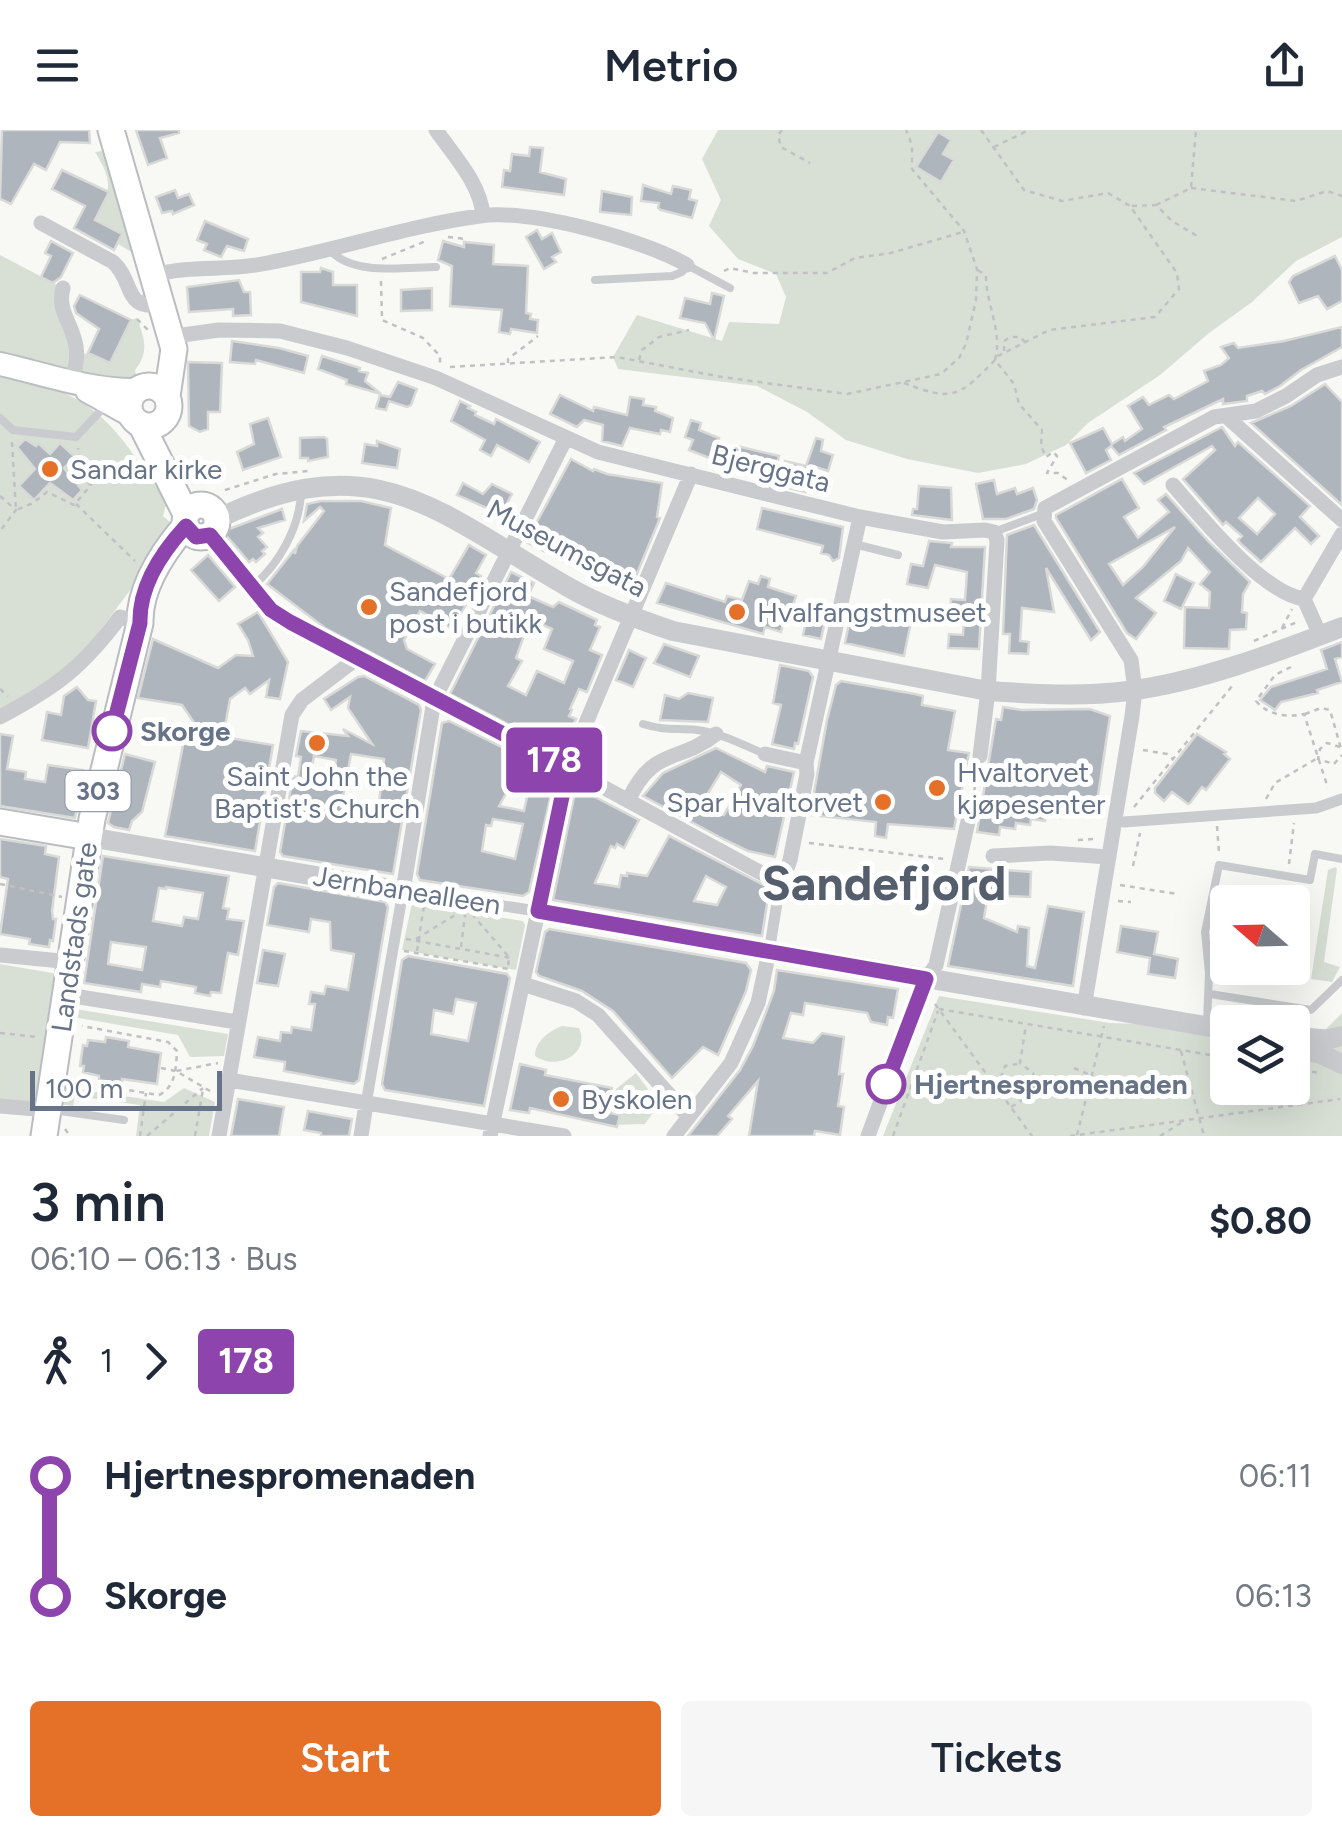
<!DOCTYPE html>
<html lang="en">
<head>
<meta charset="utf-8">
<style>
  body { margin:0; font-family:Figtree,sans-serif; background:#f6f6f7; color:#1f2937; height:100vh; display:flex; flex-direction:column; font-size:38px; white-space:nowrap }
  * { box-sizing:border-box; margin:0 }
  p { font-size:32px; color:#747a83 }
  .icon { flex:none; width:55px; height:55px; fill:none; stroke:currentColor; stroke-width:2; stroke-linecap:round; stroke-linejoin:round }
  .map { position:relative; height:1006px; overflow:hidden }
  .details { display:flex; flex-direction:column; background:#fff; flex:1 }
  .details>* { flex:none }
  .badge { padding:0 20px; border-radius:8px; font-size:35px; line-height:65px }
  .needle { width:65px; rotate:290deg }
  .buttons { position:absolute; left:1210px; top:755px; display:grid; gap:20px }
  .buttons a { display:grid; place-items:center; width:100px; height:100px; border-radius:10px; background:#fff; box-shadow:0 10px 40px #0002; font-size:50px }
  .scale { position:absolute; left:30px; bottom:25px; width:192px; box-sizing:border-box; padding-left:10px; border:5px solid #677487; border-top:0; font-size:28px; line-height:35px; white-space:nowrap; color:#677487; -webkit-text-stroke:8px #fff; paint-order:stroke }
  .map>.badge { position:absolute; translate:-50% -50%; box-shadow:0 0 0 5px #fff }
  .legs { display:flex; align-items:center; gap:15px; height:110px; padding:0 30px; font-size:32px }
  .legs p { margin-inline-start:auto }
  .overview { display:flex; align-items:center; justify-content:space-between; height:170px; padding:0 30px }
  h1 { font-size:55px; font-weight:600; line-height:75px }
  .button { display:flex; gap:20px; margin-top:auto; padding:20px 30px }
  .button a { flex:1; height:115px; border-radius:10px; background:#e57028; color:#fff; font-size:40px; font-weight:600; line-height:115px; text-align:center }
  .button a+a { background:#f6f6f7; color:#1f2937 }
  ul { padding:0 30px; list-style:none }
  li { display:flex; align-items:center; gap:35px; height:120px; font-size:38px }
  li i { display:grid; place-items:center; width:15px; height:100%; margin:0 12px; background:currentColor }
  li i::after { content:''; width:25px; height:25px; margin:-12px; border:8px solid; border-radius:50%; background:#fff }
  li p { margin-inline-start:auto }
  li:first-child i { background:linear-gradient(#0000 50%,currentColor 0) }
  li:last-child i { background:linear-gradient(currentColor 50%,#0000 0) }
  header { display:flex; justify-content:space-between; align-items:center; height:130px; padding:0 30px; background:#fff; font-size:45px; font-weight:600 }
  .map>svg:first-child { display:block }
</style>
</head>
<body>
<header><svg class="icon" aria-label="menu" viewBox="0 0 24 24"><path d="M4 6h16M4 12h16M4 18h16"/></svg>Metrio<svg class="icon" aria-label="share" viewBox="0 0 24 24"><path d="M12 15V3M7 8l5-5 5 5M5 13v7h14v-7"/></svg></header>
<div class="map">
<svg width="1342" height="1006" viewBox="0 0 1342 1006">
  <rect width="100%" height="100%" fill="#f8f8f5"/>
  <path fill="#d8e0d6" d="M718 0H1342V107L1296 131 1252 172 1209 203 1160 245 1088 293 1066 315 1026 334 978 343 907 329 846 310 807 282 757 256 618 239 613 227 637 185 722 211 729 192 779 194 786 167 776 144 738 129 709 96 721 70 702 29Z
    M109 20 149 168H140L144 162 133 123 118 114 122 104 95 90C111 59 114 53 95 22Z
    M0 125 63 158 78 225 88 223 110 233 131 190 137 188C144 207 150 222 135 240L136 247C108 260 31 231 0 224Z
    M0 247C100 261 112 296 167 371L163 386 170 392 143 431 134 455 90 514 64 540 0 580Z
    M1335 737 1337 739 1324 832 1340 837 1332 852 1311 849 1328 740Z
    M412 773 523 791 525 795 516 840 402 820Z
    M0 834 58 844 37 980 0 976Z
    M939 866 1110 893 1227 896 1228 958H1292L1293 898 1326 899 1342 883V1006H883Z
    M75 879 228 904 224 926 190 927 178 905 73 887Z
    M562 896 579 898C591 925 555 941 535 926 535 911 549 901 562 896Z
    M636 943 659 974 645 994 607 995 616 959Z
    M63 957 164 972 184 958 215 972 209 1006H136L140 975 75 966 73 976 60 974Z"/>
  <path fill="#aeb5bc" stroke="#d9dad8" stroke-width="2.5" fill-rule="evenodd" d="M2 0H89L90 13 60 12 46 40 34 34 11 74 0 69Z
    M136 0H179V3L160 8 167 28 148 35Z
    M938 2 951 10 943 24 954 30 941 52 916 37Z
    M530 17 543 18 540 42 566 49 564 65 502 57 504 40 510 41 512 24 529 26Z
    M62 40 109 62 95 90 122 104 114 120 74 98 85 76 52 59Z
    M643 55 671 64 673 56 691 60 689 69 697 71 692 88 661 80 658 78 659 73 641 71Z
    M175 60 178 68 189 64 194 75 173 84 172 81 162 83 156 67Z
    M602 61 632 67 631 85 600 82Z
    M205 91 248 109 244 121 227 116 221 127 204 120 207 114 197 110Z
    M537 100 542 109 552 103 561 122 552 127 556 132 544 139 526 107Z
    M51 111 73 123 61 147 53 153 41 147 51 126 45 123Z
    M443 111 464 117V112L494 115 493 134 528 136 526 183 531 184 530 189 538 190 537 203 511 199 510 204 499 202 502 180 450 176 452 136 438 130Z
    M1335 126 1342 140V171L1327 179 1318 166 1299 173 1289 152 1293 146Z
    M321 138 333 142V155H357V186L301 172V142H320Z
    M239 150 244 162H250L251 185 233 186V179L189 182 187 157Z
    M432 158V180L401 181V160Z
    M712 163 724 166 714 210 705 193 680 188 685 168 710 174Z
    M80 165 131 190 110 233 88 223 99 199 76 183 74 176Z
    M1342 197V217L1301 240 1280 256 1265 264 1262 261 1247 266V271L1223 274V269L1164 297 1166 300 1119 325 1111 316 1106 320 1111 330 1086 343 1070 313 1103 298 1112 314 1123 307 1125 311 1142 299 1128 276 1143 267 1149 275 1169 265 1174 269 1208 251 1204 241 1221 235 1229 228 1221 217 1234 213 1238 218 1284 211Z
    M232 211 279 218 308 226 304 243 256 230 255 234 230 232Z
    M322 226 360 238 359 241 368 243 365 251 381 264 346 254 347 250 318 239Z
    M188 232 222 233 220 282H208V299L200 302 189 296Z
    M398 252 417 259 411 275 407 277 389 271 386 280 376 278 380 265 390 267Z
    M1325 254 1342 272V375L1251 293 1291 276Z
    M560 265 593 281 594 277 627 285 630 267 644 269 643 275 656 277 655 281 673 288 670 302 661 300 660 304 630 298 622 316 602 311 603 295 584 290 577 297 550 284Z
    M460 271 470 276 468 278 476 282 475 285 494 294 496 289 540 312 529 332 497 315 491 326 480 320 485 310 451 291Z
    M268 288 281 327 243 340 237 322 254 314 250 294Z
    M691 290 701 293 699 300 719 308 712 329 689 320 693 310 685 307Z
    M1222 297 1235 316 1238 312 1310 376 1300 387 1319 406 1311 414 1295 398 1261 432 1241 414 1238 410 1242 406 1226 392 1223 395 1183 349 1215 320 1212 316 1144 354 1134 343ZM1258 368 1275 384 1257 404 1239 388Z
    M324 307 327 309 328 327 308 331V328H300V308Z
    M816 308 823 310 821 321 833 325 828 341 816 337 806 362 780 356 785 331 806 336Z
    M25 309 36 316 38 313 50 324 60 313 75 327 64 338 82 360 73 370 50 353 34 370 19 356 35 339 17 317Z
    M377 311 400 319 397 338 362 333 365 314 377 316Z
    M737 316 779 326 776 338 758 334 756 340 733 334Z
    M571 329 593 341 594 339 607 344 662 353 657 387 660 388 631 458 608 454 526 412Z
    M1122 349 1139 378 1124 387 1138 408 1169 382 1158 370 1166 364 1208 411 1250 452 1243 464 1242 482 1247 483 1246 499 1230 500 1229 519 1184 518 1185 477 1209 478 1210 462 1200 454 1210 442 1188 418 1181 431 1136 468 1156 483 1136 509 1127 503 1056 388V385ZM1175 397 1143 437 1123 455 1109 434Z
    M994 350 997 364 1015 358 1017 364 1033 358 1037 370 1034 379 1006 389H983L976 354Z
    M463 353 483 364 492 354 512 364 501 385 497 383 489 388V379L457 365Z
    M919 356 951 358 952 390 912 385 913 379H917Z
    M321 371H361L391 378 385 415 449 449 469 415 486 425 476 443 481 446 480 450 452 499 420 481 404 510 407 519 435 534 425 551 325 498 267 454 294 420 295 424 297 416 324 381 320 377 304 391 307 374Z
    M762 378 843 397 839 428 833 431 829 425 821 423 823 416 757 399Z
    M282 379 285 390 258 398 263 403 258 407 267 417 262 421 265 424 256 432 253 429 249 432 225 404 229 399Z
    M1034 395 1100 502 1091 510 1046 438 1054 482 1022 478 1020 511 1029 512 1028 524 1009 523 1010 504H1003L1007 405Z
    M929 411 952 413 951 417H985L979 519 948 518 949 504 963 505 964 485 950 484 951 469 965 470 967 442 935 435 928 458 907 454 911 434 923 436Z
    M208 425 235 457 219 471 191 440Z
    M511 442 534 453 528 466 553 477 559 472 597 490 595 495 600 497 590 520 602 525 587 562 579 559 570 579 572 580 569 586 576 589 562 622 450 564ZM530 489 552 499 544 519 573 531 564 553 537 541 526 565 508 556 522 531 516 528Z
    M1176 444 1194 453 1181 479 1164 471Z
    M761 446 770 449 768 457 796 466 793 475 827 482 821 509 803 505 805 496 784 490 781 502 765 497 763 504 657 473 666 453 725 472 727 466 742 470 749 451 758 454Z
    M862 480 911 492 904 526 845 513 851 484 861 486Z
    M258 482 288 532 280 569 266 567 269 550 250 564 245 558 230 569 223 607 273 615 255 721 165 706 186 600 201 603 182 575 138 568 153 509 218 538 236 525 253 526 248 510 238 494Z
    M1342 512V527L1335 529 1342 552 1317 560 1318 563 1281 572 1275 580 1260 570 1271 557 1327 539 1321 520Z
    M664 514 699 526 690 547 654 533Z
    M629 520 646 528 633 557 616 550Z
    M780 535 809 541 813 547 798 614 795 613 794 619 772 614 781 575 773 573Z
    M364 546 419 575 421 580 393 744 283 726 280 722 293 646 298 647 301 627 296 626 301 601 348 606 343 599 372 614 348 578 350 567 331 580 324 569 358 547ZM351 624 384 629 379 673 377 676 366 675 365 681 341 677ZM314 626 336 630 331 654 310 649Z
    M841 551 915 564 923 566 922 575 955 581 948 620 969 623 954 699 888 694 886 708 875 706 876 692 810 685 827 590 836 555Z
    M77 557 88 570 96 571 88 618 42 610 47 582 61 585 64 566Z
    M688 563 713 568 708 592 660 590 665 565 679 569Z
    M1003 577 1022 580 1090 579 1110 586 1097 672 1092 671 1091 678 1075 675 1074 682H1061L1060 688 1046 685 1045 691 1031 689 1030 695 1016 693 1015 699 1000 697 999 705 977 702 996 589 1001 590Z
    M449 591 524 628 551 645 554 651 529 762 523 766 420 750 417 744 442 593ZM514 649 529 657 524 681 499 676ZM493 689 523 694 515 729 482 721 486 695 491 696Z
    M0 604 13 606 7 639 26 642 25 649 45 652 48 635 83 640 75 688 0 676Z
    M1197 604 1226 622 1224 624 1230 629 1206 660 1202 657 1190 673 1188 674 1172 662 1164 671 1155 663V658Z
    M716 618 765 642 767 636 794 642 775 727 748 721 725 710 643 666 663 643ZM721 642 741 655 724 685 702 673Z
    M125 624 155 632 142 682 132 691 129 700 114 697 108 693Z
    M576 657 639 690 624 718 617 714 615 718 611 716 595 753 619 757 621 745 627 746V743L647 746 669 706 766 756 769 761 762 806 553 770ZM706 746 726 757 717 775 694 771Z
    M0 709 46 716 45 724 59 727 52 781 53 789H56L53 811 50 810 49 817 29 814 30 809 0 804 8 749 0 747Z
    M103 726 229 746 223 778 229 779 227 789 244 791 238 825 228 823 221 863 211 862 210 866 195 863 196 857 161 851 160 857 142 854 141 862 84 853ZM166 757 203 763 198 789 184 787 182 796 153 791 159 758 166 759ZM111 812 146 817 142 840 108 834Z
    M969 737 1031 742 1030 767 988 765 984 788 1017 802 1018 796 1029 798 1027 836 1035 838 1048 776 1084 782 1073 856 948 836Z
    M278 753 385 772 388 777 359 950 354 954 284 941 285 932 254 927 258 907 280 911 281 902 291 903 292 897 311 900 315 874H309L311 862 324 864 326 856 348 860 354 824 331 820 330 792 311 789 309 802 267 795 274 757Z
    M1121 796 1158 802 1154 824 1178 829 1175 848 1148 844 1150 828 1117 822Z
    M549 799 746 833 751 840 746 861 718 925 703 917 672 948 613 881 582 861 539 846 536 842 545 802Z
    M263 820 285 824 278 856 257 853Z
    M408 826 507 844 510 848 484 976 385 960 382 954 402 830ZM456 869 476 873 468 911 431 904 434 880 453 884Z
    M777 840 898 859 893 888 888 887 887 895 871 892 867 883 805 873 803 885 791 883 783 908 813 913 822 903 844 907 839 944H843L838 976 844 977 840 1005 815 1001 814 1006H749L758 951 728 986 732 989 717 1006H688L740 940 753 916 774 861Z
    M106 907 129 911 128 917 161 923 157 954 122 949V954L99 950V946L83 942 84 936H80L83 915 87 916 88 910 105 912Z
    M520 934 546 940 545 945 612 958 608 976 611 977 610 983 620 985 617 997 530 978 529 983 510 980Z
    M238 969 284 977 279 1006H231Z
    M308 981 352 989 349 1006H321V1003L304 1000Z"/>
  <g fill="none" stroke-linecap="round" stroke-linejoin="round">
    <defs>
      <path id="secondary" d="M0 234C45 244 91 261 137 260
        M87 261 132 286"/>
      <path id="primary" d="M111 0 174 219 167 266
        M129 276a20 20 0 1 1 40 0a20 20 0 1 1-40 0Z
        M141 294 186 384
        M185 391a16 16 0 1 1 32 0a16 16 0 1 1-32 0Z
        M0 692 89 707
        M44 1006 92 689 140 493C139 457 163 422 185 396"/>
    </defs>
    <use href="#secondary" stroke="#bbbec3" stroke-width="26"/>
    <use href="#primary" stroke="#b9bcc1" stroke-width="29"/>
    <path stroke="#c0c1c4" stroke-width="2.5" stroke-dasharray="5 5" stroke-linecap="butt" d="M782 0 778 5 781 17 810 33
      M981 0 1024 60 1062 71 1108 63 1130 76 1177 143 1179 159 1155 187 1049 200 996 227
      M994 17 1029 0
      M1191 58 1296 71 1327 61 1342 66
      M1156 75 1191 58 1196 0
      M1132 76 1156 75 1172 91 1199 107
      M448 107 466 109
      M382 129 426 111
      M978 140 986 146C986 175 1003 202 995 230L1014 254 1019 274 1042 300 1041 316 1046 327 1053 322 1057 326 1047 343H1058L1069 351
      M724 141 730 138 754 143H827L855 128 891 123 963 102
      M381 151 382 190 423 208 440 226V235
      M137 189 149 201
      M1004 221V211L1010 207H1020L1025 212
      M639 230 642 220 659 207 689 200
      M508 233V229L538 206
      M450 237 617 227 722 247 847 264 941 244 959 228 966 214 976 170 977 139 964 101 912 39V15L906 0
      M904 253C953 272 959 267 995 230
      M12 312 16 380 33 373 47 362 74 375 91 355 83 348 78 318
      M225 360 276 344 308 341
      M0 366 16 380 0 401
      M76 374 135 431
      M1282 498 1292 479
      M1254 511 1297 492
      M1291 537 1275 545 1256 571C1268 585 1286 588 1304 584L1328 658
      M0 559 8 566
      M1305 584 1321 578 1330 580 1342 622
      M1340 617 1327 613 1320 619 1318 629 1334 634 1342 625
      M1143 620 1167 624 1173 629
      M974 662 978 640
      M1266 669 1275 653 1316 629
      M1134 677 1233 555
      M1217 696 1219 723
      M1078 710 1095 709
      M809 713 945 729
      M1289 734 1294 693
      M1133 736 1140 703
      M0 754 62 767
      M1120 755 1177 764
      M1118 771 1131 772
      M472 784 509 827 508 837
      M406 809 511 828
      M416 809 460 782
      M461 817 465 785
      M404 821 509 839
      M417 821 424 775
      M935 874 1032 1006
      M939 879 1228 928
      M0 903 37 907
      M1181 921 1204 1006
      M161 938 175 941
      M1074 938 1090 945
      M1292 939 1321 943
      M70 951 159 965C176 957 176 937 177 921L168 912 82 896
      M994 955 1000 949 1005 936 1018 934
      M210 961 176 941 218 933
      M1011 977C1026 968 1038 962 1033 943L1020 933 1026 895
      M65 999 70 1006
      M1077 1005 1104 896
      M140 1006 146 963
      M147 1006 203 958
      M195 1006 203 959
      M893 1006 938 881
      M1070 1006 1340 969
      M1160 1006 1184 991"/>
    <path stroke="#c9cbcf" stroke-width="8" d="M331 121C353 146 406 137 436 137
      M595 150 672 146 682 142 687 135 730 158
      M0 288 13 300 76 307 105 276
      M994 402 1042 384
      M854 414 898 425
      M253 456C279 434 300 397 301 362
      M643 594C665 601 676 598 697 600 721 603 743 615 765 624
      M1210 864 1311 880 1342 850
      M1207 893 1209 843 1205 802 1219 735 1310 750 1315 724 1342 729
      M53 980 124 990"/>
    <path stroke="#c9cbcf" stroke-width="11" d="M1124 692 1316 678 1342 669
      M769 822 782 742
      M366 974 403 761 537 781"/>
    <path stroke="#c9cbcf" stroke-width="15" d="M436 0C454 26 480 53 483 85
      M41 93 113 132C135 152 123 182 163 174
      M155 145C189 135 227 141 262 134 335 121 406 96 480 86 531 79 642 109 687 135
      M63 158C54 191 90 202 71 252
      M168 207 219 200 280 201 347 218 436 248 598 322 860 387 943 402 985 400 994 402 997 410 988 561 980 626
      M1227 287 1342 390
      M1173 355C1201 387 1262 463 1304 469
      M210 405 271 480 289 492 568 638 763 744 775 746 788 736 790 730 807 644 806 633 860 387
      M1320 505 1304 469 1342 404
      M0 587C56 557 82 538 120 487L140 493
      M765 624 806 633
      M628 671C653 616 678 634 716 604
      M993 726 1050 723 1109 727
      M403 761 434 570 566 308
      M0 825 71 832
      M523 854 576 871 598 885 689 987
      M67 865 237 892
      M1084 878 1132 586 1135 560 1131 530 1044 391 1045 378 1214 287 1256 281 1286 266 1317 245 1342 237
      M229 950 564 1006
      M0 976 48 980
      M219 1006 292 585 302 570 356 529
      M361 1006 366 974
      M490 1006 570 631 691 344
      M674 1006 731 933 758 873 769 822
      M868 1006 926 849 936 835 971 678"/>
    <path stroke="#c9cbcf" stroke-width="20" d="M217 389C374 313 436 381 568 457 601 476 637 489 673 501L988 561C1034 564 1082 567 1128 561 1199 552 1275 523 1342 497
      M89 707 403 761
      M537 781 1228 900
      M1295 906 1325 910 1342 906
      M1292 917 1321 924 1342 934"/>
    <use href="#secondary" stroke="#fff" stroke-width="22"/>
    <use href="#primary" stroke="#fff" stroke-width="25"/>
  </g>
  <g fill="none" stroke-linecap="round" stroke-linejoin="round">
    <defs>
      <path id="line-1" d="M112 601 140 493C139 457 162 422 186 396L196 407 210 405 271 480 290 492 568 638 538 781 926 849 886 954"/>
    </defs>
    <use href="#line-1" stroke="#fff" stroke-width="22"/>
    <use href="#line-1" stroke="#8e44ad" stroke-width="15"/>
  </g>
  <g fill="#e57028" stroke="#fff" stroke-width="4">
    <circle cx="50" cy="339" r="10"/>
    <circle cx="369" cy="477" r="10"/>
    <circle cx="737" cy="482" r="10"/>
    <circle cx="317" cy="613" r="10"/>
    <circle cx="937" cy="658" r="10"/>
    <circle cx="883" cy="672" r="10"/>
    <circle cx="561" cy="969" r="10"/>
  </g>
  <g fill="#fff" stroke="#8e44ad" stroke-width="5">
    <circle cx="112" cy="601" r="18"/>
    <circle cx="886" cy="954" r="18"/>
  </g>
  <g text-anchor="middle" stroke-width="10" stroke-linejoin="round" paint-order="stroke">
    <rect fill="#fff" stroke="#959eab" stroke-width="2.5" x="65.5" y="641" width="65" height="40" rx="8"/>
    <g font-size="25" font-weight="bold" fill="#677487">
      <text x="98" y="670">303</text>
    </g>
    <g font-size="28" fill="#677487" stroke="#fff">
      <text transform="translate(771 338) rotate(14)" y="10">Bjerggata</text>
      <text transform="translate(567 418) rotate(28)" y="10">Museumsgata</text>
      <text transform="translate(407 760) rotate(9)" y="10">Jernbanealleen</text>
      <text transform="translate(74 807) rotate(-82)" y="10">Landstads gate</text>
    </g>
    <g font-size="28" fill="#677487" stroke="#fff" text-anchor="start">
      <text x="70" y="349">Sandar kirke</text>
      <text x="389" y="471">Sandefjord<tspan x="389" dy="32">post i butikk</tspan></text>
      <text x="757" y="492">Hvalfangstmuseet</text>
      <text x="957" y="652">Hvaltorvet<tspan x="957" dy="32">kjøpesenter</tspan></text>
      <text x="317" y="656" text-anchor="middle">Saint John the<tspan x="317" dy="32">Baptist's Church</tspan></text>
      <text x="863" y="682" text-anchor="end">Spar Hvaltorvet</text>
      <text x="581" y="979">Byskolen</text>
    </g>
    <g font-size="28" font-weight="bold" fill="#677487" stroke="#fff" text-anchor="start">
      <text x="140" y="611">Skorge</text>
      <text x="914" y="964">Hjertnespromenaden</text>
    </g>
    <g font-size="48" font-weight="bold" fill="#555e6c" stroke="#fff">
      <text x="884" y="770">Sandefjord</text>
    </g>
  </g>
</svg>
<div class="buttons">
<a><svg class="needle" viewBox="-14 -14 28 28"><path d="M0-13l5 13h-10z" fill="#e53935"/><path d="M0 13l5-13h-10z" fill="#747a83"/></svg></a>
<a><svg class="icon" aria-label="layers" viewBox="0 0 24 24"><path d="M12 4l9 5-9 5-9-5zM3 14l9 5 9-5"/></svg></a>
</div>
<div class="scale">100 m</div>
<b class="badge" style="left:554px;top:630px;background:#8e44ad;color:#fff">178</b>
</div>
<section class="details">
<div class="overview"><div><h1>3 min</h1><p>06:10 – 06:13 · Bus</p></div><b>$0.80</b></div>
<div class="legs"><svg class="icon" aria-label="walk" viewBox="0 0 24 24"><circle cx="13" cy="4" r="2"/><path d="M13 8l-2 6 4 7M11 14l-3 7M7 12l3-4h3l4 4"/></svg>1<svg class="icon" aria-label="forward" viewBox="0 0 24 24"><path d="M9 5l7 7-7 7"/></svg><b class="badge" style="background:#8e44ad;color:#fff">178</b></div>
<ul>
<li><i style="color:#8e44ad"></i><b>Hjertnespromenaden</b><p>06:11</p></li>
<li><i style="color:#8e44ad"></i><b>Skorge</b><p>06:13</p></li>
</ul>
<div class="button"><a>Start</a><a>Tickets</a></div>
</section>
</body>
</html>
